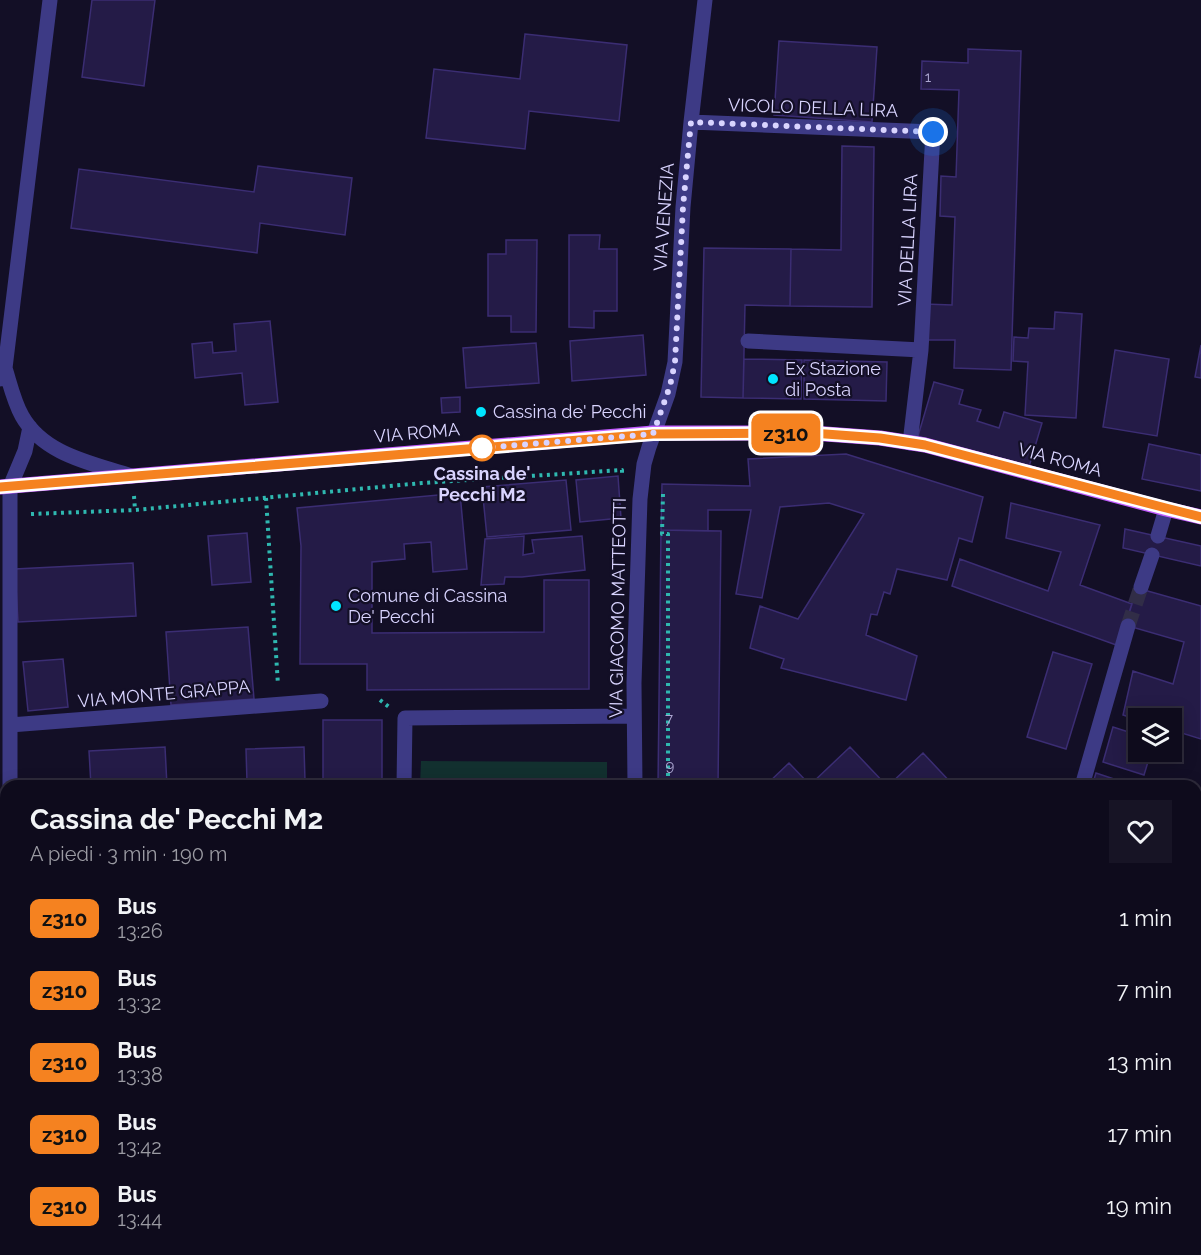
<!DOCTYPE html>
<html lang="it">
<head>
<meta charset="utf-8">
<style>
  body { margin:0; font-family:Raleway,sans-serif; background:#171425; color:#f1f3f6; height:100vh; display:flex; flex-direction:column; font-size:22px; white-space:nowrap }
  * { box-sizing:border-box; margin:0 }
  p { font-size:20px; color:#9b9ba3 }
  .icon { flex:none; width:33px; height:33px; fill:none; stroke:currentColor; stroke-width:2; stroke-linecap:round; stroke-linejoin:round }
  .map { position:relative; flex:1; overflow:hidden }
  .panel { position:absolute; left:0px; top:780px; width:1202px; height:476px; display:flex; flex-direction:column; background:#0e0b1c; border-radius:18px 18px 0 0; box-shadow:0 3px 15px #0003,0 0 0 2px #2e2b3b }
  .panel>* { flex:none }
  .badge { padding:0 12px; border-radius:9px; font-size:21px; line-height:39px }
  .buttons { position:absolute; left:1128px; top:708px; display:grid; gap:12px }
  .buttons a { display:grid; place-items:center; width:54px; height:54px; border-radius:0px; background:#0e0b1c; box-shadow:0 3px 15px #0003,0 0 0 2px #2e2b3b; font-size:30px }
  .you { position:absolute; width:30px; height:30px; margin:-15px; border:4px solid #fff; border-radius:50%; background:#1a73e8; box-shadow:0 0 0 9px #1a73e833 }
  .map>.badge { position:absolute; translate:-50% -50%; box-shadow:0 0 0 3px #fff }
  .round { display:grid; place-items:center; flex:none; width:63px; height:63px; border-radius:0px; background:#171425 }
  .summary { display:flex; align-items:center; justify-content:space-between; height:102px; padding:0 30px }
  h1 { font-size:28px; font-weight:700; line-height:45px }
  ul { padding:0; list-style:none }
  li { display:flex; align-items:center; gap:18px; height:72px; padding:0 30px }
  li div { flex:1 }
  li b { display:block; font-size:22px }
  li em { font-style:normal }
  li .badge { min-width:66px; font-weight:700; text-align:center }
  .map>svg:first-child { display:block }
</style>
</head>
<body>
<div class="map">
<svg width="1201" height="1255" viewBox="0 0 1201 1255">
  <rect width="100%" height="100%" fill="#130f26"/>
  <path fill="#12302f" d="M421 761 607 762V786H420Z
    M419 1250H603L604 1255H419Z"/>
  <path fill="#241b47" stroke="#3b2d73" stroke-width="1.5" d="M92 0H155L144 86 82 77Z
    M525 34 627 45 619 121 529 111 525 149 426 138 434 69 520 79Z
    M779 41 877 47 872 122 774 115Z
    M968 49 1021 51 1011 370 954 368 955 340H924L925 304 952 305 955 217 940 216 941 176 956 177 959 90 921 89 922 61 968 63Z
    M842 146 874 147 872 307 790 306 791 249 841 250Z
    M258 166 352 178 345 235 260 223 257 253 71 228 79 169 254 192Z
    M569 235H600L599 249H617V311H594V328L569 327Z
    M506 240H537L536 332H511V316H488V254H506Z
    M704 248 791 249 790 306 745 305 743 398 701 397Z
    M1055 312 1082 314 1076 418 1025 415 1028 362 1013 361 1014 337 1028 338 1029 328 1054 329Z
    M270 321 278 402 245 405 242 373 195 378 192 344 212 342 213 353 236 351 234 324Z
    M643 335 646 375 572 381 570 341Z
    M536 343 539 383 466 388 463 348Z
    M1201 345V378L1195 377Z
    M1115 350 1169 359 1157 436 1103 427Z
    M744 359 802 360 801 399 743 398Z
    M804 360 887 362 886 401 804 399Z
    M934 382 963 390 959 404 981 410 977 421 999 428 1004 412 1042 423 1028 470 918 436Z
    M460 397V412L442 413 441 398Z
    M1149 444 1201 455V491L1142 479Z
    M846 454 983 497 972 542 959 538 947 580 897 569 890 594 884 592 877 615 871 614 866 635 917 656 906 700 781 668 784 659 750 648 760 606 798 619 864 514 829 503 780 507 762 598 736 594 751 510H708V531L661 530 662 484 750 486 748 459Z
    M618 476 621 518 580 522 576 480Z
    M566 480 571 530 487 537 482 487Z
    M460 493 467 569 433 572 431 542 404 544 405 559 372 562V633L544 632V580H589V689L367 690V664H300L301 546 297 508Z
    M1011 503 1100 525 1080 585 1132 604 1119 646 952 586 960 559 1048 591 1061 552 1006 538Z
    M1125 529 1201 546V566L1123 548Z
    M661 530 721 531 718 786H658Z
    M247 533 251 582 212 585 208 536Z
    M524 536 523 555 534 553 532 540 582 536 585 570 522 577H505L504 584 481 585 485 539Z
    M133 563 136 616 18 622 15 569Z
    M1137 588 1201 606V739L1172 730V718H1138V720L1123 715 1133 671 1173 684 1184 642 1125 625Z
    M248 627 254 699 171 705 166 632Z
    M1053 652 1092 664 1066 749 1027 737Z
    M63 659 68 707 28 711 23 662Z
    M323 720H382V786H323Z
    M1113 727 1138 735V752H1151L1144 775 1103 762Z
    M165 747 167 786H91L89 751Z
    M304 747 305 781 247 782 246 749Z
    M850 747 887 786H765L789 763 810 785Z
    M923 753 954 786H888Z
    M1096 773 1123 782 1122 786H1092Z
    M1196 1072H1201V1113H1196Z
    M1196 1129H1199V1161H1196Z
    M241 1250H306V1254L241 1252Z
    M666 1250H728V1255H667Z
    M1004 1250H1079L1077 1255H1016L1003 1251Z
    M1134 1250H1183V1255H1134Z"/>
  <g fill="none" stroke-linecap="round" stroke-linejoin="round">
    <path stroke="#312d47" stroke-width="15" stroke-dasharray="15 8" stroke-linecap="butt" d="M1128 626 1141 587"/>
    <path stroke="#2fb8b0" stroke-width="4" stroke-dasharray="3 4.5" stroke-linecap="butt" d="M663 494 662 534H668V786
      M134 496 135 510
      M266 498 278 685
      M31 514 135 510 422 483 622 470V473
      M380 700 389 707
      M676 1250V1255"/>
    <path stroke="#3d3a85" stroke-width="15" d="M691 122 933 132 921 350
      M748 341 921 350 910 443
      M5 368C10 384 14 402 22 416 44 455 92 463 131 476
      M0 379 5 368 50 0
      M1158 536 1166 509
      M1141 587 1152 555
      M10 725 321 701
      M10 786V487L25 451 30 427
      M404 786 405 718 634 716
      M635 786 634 683 640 499 644 464 649 447 668 394 675 362 683 207 691 122 705 0
      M1082 786 1128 626
      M1196 882H1201
      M0 886H6
      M0 1088H6
      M634 1250V1255
      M651 1250V1255
      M403 1255V1250
      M935 1255 937 1250"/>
    <path stroke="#c25bff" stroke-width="15" d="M0 487 653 433H812L880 438 925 445 1166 509 1201 517"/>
  </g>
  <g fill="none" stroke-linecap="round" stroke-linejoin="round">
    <defs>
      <path id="line" d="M0 487 653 434 812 433 880 438 925 445 1166 508 1201 517"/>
    </defs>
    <use href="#line" stroke="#fff" stroke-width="14"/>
    <use href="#line" stroke="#f58220" stroke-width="9"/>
    <path stroke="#d9d4ff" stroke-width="6" stroke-dasharray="0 10.8" d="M482 448 653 434 670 386 675 362 683 207 691 122 933 132"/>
  </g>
  <g fill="#00e5ff" stroke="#130f26" stroke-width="2">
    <circle cx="773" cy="379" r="6"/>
    <circle cx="481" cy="412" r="6"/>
    <circle cx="336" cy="606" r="6"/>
  </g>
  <circle fill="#fff" stroke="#f58220" stroke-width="3" cx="482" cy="448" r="12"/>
  <g text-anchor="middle" stroke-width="4.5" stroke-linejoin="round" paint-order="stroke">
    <g font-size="15" fill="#aca6d1">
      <text x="928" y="82">1</text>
      <text x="669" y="724">7</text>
      <text x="670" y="771">9</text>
    </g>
    <g font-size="18" fill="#d9d4ff" stroke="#130f26">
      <text transform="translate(813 108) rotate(2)" y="6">VICOLO DELLA LIRA</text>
      <text transform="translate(664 217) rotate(-86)" y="6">VIA VENEZIA</text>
      <text transform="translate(908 240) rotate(-87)" y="6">VIA DELLA LIRA</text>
      <text transform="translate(417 433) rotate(-5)" y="6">VIA ROMA</text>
      <text transform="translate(1060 460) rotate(15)" y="6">VIA ROMA</text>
      <text transform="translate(618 608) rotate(-89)" y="6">VIA GIACOMO MATTEOTTI</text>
      <text transform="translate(164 694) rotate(-5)" y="6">VIA MONTE GRAPPA</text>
    </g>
    <g font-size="18" fill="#d9d4ff" stroke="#130f26" text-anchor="start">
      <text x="785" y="375">Ex Stazione<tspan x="785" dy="21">di Posta</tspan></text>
      <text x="493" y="418">Cassina de' Pecchi</text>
      <text x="348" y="602">Comune di Cassina<tspan x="348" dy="21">De' Pecchi</tspan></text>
    </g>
    <g font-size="18" font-weight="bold" fill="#d9d4ff" stroke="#130f26">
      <text x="482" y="480">Cassina de'<tspan x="482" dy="21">Pecchi M2</tspan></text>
    </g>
  </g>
</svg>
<div class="buttons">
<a><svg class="icon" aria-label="layers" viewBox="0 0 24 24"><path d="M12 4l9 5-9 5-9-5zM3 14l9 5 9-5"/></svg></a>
</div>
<div class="you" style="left:933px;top:132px"></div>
<b class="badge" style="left:786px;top:433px;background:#f58220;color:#111">z310</b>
<section class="panel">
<div class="summary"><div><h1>Cassina de' Pecchi M2</h1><p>A piedi · 3 min · 190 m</p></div><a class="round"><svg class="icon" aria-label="heart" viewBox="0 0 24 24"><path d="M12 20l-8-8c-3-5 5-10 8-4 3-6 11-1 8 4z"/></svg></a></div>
<ul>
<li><span class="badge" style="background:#f58220;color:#111">z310</span><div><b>Bus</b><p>13:26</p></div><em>1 min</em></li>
<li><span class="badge" style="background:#f58220;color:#111">z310</span><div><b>Bus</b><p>13:32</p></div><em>7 min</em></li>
<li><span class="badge" style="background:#f58220;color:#111">z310</span><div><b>Bus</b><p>13:38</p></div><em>13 min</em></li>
<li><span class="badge" style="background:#f58220;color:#111">z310</span><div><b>Bus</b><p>13:42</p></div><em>17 min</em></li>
<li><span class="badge" style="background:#f58220;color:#111">z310</span><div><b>Bus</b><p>13:44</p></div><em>19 min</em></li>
</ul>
</section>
</div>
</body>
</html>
